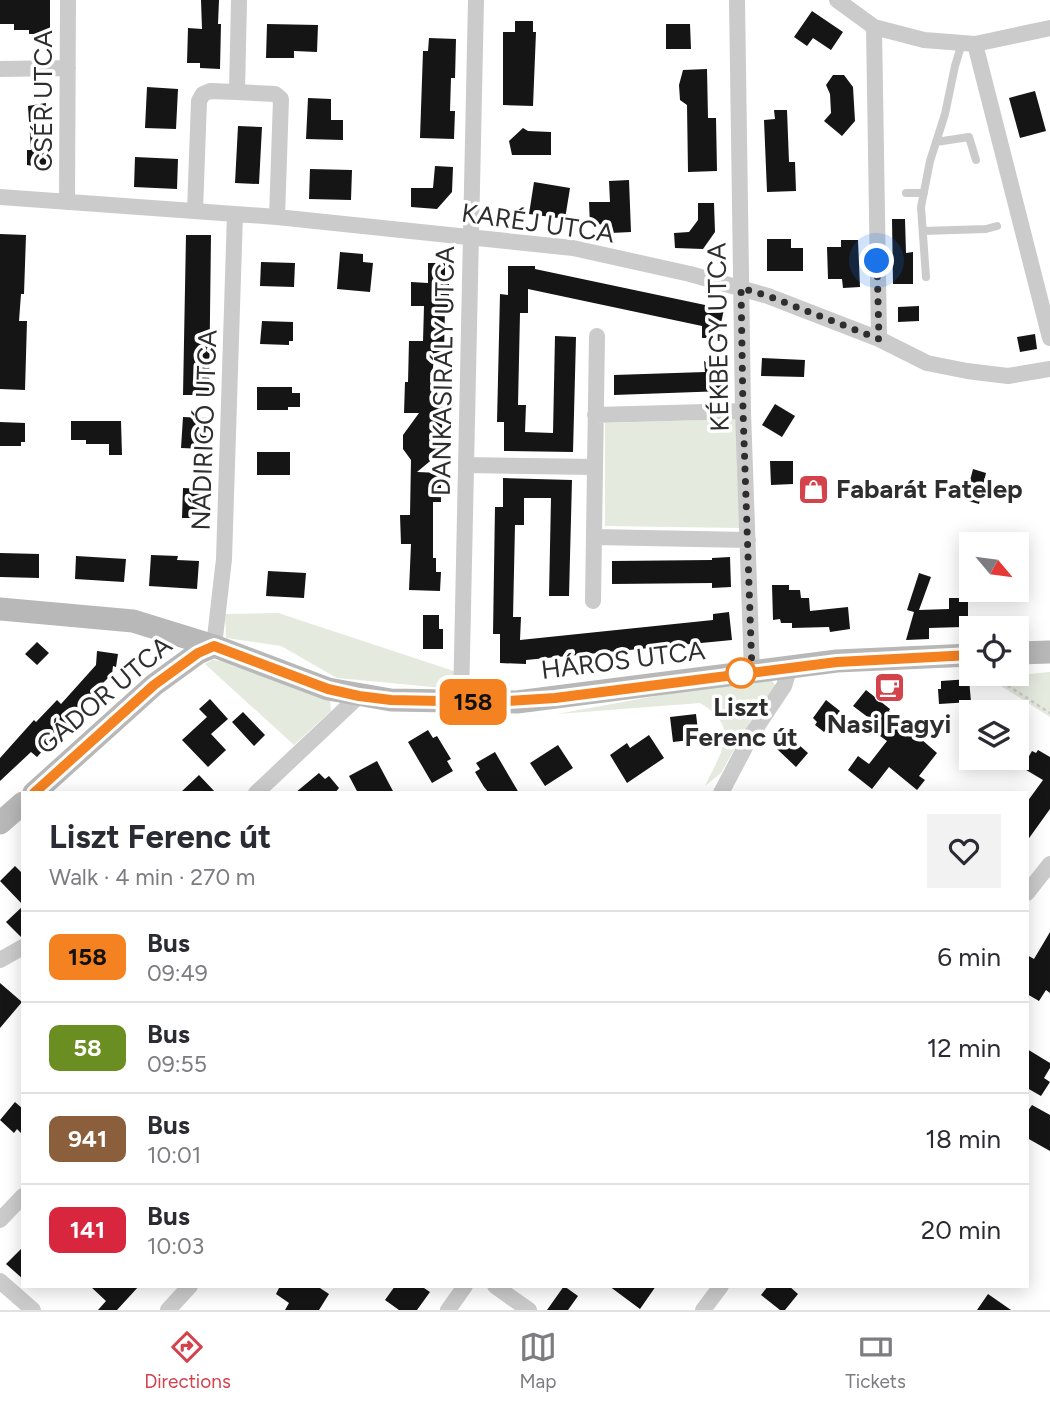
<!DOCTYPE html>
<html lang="en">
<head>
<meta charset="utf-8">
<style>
  body { margin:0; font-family:Figtree,sans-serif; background:#f2f2f3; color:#2b2b33; height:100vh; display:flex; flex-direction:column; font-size:26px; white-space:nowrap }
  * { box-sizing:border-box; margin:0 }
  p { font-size:23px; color:#7c7c81 }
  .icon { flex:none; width:38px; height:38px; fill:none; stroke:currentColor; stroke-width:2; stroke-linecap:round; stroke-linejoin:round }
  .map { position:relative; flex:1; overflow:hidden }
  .side { position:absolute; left:21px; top:791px; width:1008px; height:497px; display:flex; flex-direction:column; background:#fff; border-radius:0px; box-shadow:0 4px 18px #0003 }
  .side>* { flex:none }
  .badge { padding:0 14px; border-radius:10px; font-size:24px; line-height:46px }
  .needle { width:46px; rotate:119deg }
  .fabs { position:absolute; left:959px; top:532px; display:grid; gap:14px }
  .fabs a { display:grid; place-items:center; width:70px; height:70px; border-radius:0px; background:#fff; box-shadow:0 4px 18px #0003; font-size:35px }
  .you { position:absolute; width:35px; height:35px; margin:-18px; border:5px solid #fff; border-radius:50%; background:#1a73e8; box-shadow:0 0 0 10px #1a73e833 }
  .map>.badge { position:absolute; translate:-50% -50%; box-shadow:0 0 0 4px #fff }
  .round { display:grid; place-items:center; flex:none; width:74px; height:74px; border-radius:0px; background:#f2f2f3 }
  .head { display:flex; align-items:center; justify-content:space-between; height:119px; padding:0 28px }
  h1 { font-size:33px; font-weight:700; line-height:52px }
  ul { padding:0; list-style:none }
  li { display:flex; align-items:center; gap:21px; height:91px; padding:0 28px; border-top:2px solid #e1e1e2 }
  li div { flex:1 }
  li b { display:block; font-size:26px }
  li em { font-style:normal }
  li .badge { min-width:77px; font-weight:700; text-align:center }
  .menu { display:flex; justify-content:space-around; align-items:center; height:98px; border-top:2px solid #e1e1e2; background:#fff; font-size:19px; color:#7c7c81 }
  .menu a { display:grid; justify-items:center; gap:4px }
  .menu .on { color:#d4424c }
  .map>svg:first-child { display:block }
</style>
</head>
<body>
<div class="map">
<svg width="1050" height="1310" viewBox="0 0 1050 1310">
  <rect width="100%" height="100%" fill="#fff"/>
  <path fill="#e4eade" d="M737 419 741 528 605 526V423Z
    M278 613 457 672 454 689 337 678 281 646 226 638 225 614Z
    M212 660 221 661 330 700 331 711 294 745 205 664Z
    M1050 672V717L988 678Z
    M772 680 775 685V690L760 704 721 773 705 786C721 751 742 728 700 703L557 714 694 689Z"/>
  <path fill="#151515" d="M0 0H50V34H29V30H14V24H0Z
    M201 0H219L218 24H221L220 69 200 68V63H187L188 28 202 29Z
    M812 11 843 32 831 50 813 38 807 46 794 37Z
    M515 21H533V32H536L533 106 503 105V32H515Z
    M267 24 318 25 317 52 294 51V58H266Z
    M666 24H690L691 49H666Z
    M429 38 456 39 455 78H451L450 111H455L454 139 420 138 423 51H428Z
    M707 69 708 118H716L717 171 688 172 687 105 680 100 679 85 683 70Z
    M833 75H844L853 87 855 121 842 136 824 121 831 113 830 94 826 85Z
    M147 87 178 89 176 129 145 128Z
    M1035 91 1046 131 1020 138 1009 98Z
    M308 98 331 99V120H343V140L306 139Z
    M46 103 44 118H47L46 168 27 165V150H31L28 106Z
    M774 110H787L789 162H795L796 191 767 192 764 120 775 119Z
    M238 126 262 127 259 184 235 183Z
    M523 128 528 131 551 132V155H512L509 141Z
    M135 157 178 159 177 189 134 187Z
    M435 166 453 167 452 192 437 209 411 207V188H433Z
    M310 169 352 170 351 200 309 199Z
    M629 180 631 232 611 233V224L590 225 589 202H610L609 181Z
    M534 182 570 188 565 219 529 214Z
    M698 203H714L715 232 703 249 675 248 674 233 689 232 698 220Z
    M892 219H905L906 253 913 252V284H893Z
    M0 234 26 235 24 294H21L19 321H27L25 390 0 389Z
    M186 235H211L209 395H183Z
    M767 239H791V248H803V271H767Z
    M841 240H858L860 287 843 288 842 279H828L827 247H841Z
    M340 252 363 254V262L373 263 370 292 337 289Z
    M261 262 295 263 294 287 260 286Z
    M428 263H445V282H449V307H445L444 353H434L432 383H444L441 452 417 472 441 473V502H433V558H436V572H441L440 591 409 590 411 544H401L400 515H410L411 460 403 449V435L419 413H404L405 382H408L409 341H423L424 306H411V282L428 283Z
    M508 266H535V269L724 309 718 338H702V326L528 289V313H520L518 405H526L525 432 553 433 555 336 576 337 573 452 504 451V422H497L500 294 508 295Z
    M919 306V321L898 322V307Z
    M262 321 293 322V341H289V345L260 344Z
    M1035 334 1037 349 1020 352 1017 337Z
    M762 358 805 360 804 377 761 376Z
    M704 361 723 372 724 391 614 395V375L705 372Z
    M257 387H292V393H300V407H288V410H257Z
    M775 404 795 416 782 437 762 425Z
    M183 417 207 418 206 449 181 448Z
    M71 421H121L122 455H109V444H86V440H71Z
    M0 422 25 423V442H21V446H0Z
    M257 452H290V475H257Z
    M770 461H793V484L771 485Z
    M973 469 986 473 979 504 965 500Z
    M503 478 572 480 569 596H549L551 498H524V525H515L513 617H521L520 640 713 620V614L729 612 732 640 526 660V664L500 663V634H493L494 570 495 507H503Z
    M183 488 206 489 205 518H182Z
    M0 553 39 554V578L0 577Z
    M151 555 178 556 177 560 199 561 197 589 149 586Z
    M76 556 126 559 124 582 75 579Z
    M730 557 731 587 712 588V583L612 584V561L712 560V558Z
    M268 571 306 573 304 598 266 596Z
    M919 573 931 577 919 610 949 609V598H968V622H962V627L929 628V639L906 640 914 612 907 610Z
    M772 585H789V590H800L801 598H809L810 611 848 607 850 629 830 632 829 627 792 628V623H781L780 619 773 620Z
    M423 615H439V629H443V649H423Z
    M37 642 49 653 37 665 25 654Z
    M97 651 118 654 116 667 113 666 112 674 67 719 72 724 59 739 56 736 37 757 31 752 0 781V758L34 720 36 722 57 700 61 704 96 665Z
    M969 679 971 702 939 704 938 689H941V681Z
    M866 690 890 709 889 711 937 753 919 776 925 780 917 790 889 767 872 789 848 770 858 756 869 764 887 741 876 733 881 727 853 706Z
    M210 699 228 719 211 734 226 750 208 767 182 740 207 717 199 709Z
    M826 700 840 711 824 732 815 725 817 722 813 718Z
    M243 712 265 735 254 746 232 722Z
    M696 714 699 739 673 742 670 717Z
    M428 730 433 738 437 736 451 759 447 761 453 771 432 783 408 742Z
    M649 735 664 758 627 783 610 755 627 743 630 748Z
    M789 736 808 753 796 767 777 749Z
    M558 745 573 768 545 786 530 763Z
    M1038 750 1050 757V809L1027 841V802L1043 780 1006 758H1028L1032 751 1036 753Z
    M495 752 509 776 519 793H489L484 787 475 772 480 769 476 763Z
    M377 761 394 793H358L349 776Z
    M319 773 325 779 329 776 339 788 335 793H295Z
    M199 775 216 793H180Z
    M15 866 23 874V905L0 881Z
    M23 906V937H21L6 922Z
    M1050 932V993L1046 990 1039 1001 1027 994V955L1034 959Z
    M0 983 22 1002 0 1028Z
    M1027 1049 1050 1063V1068L1044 1078 1050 1082 1041 1096 1027 1088Z
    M15 1102 23 1109V1135L17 1129 14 1133 0 1120Z
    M1032 1105 1050 1115V1151L1027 1138V1112Z
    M23 1247V1279L6 1264Z
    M90 1286H139L117 1310H98L106 1301Z
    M280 1286H317L329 1294 319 1310H285L289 1303 276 1294Z
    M395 1286H421L430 1292 417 1310H399L385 1300Z
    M564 1286 578 1296 568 1310H547Z
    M609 1286H656L640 1309Z
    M768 1286H789L798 1294 785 1310H780L761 1295Z
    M988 1294 1011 1310H977Z"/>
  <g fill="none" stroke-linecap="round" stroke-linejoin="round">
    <path stroke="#cbcbcb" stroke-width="2.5" stroke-dasharray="3.5 3.5" stroke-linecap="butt" d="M990 674 1050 713"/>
    <path stroke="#cbcbcb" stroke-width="8" d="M936 142 969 137 976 160
      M906 193H924
      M923 231 986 229 997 226
      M926 277 921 207 930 161 945 114 955 66 962 43"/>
    <path stroke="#cbcbcb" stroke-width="16" d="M737 0 743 411 752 672
      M837 0 874 27 924 40 975 44 1050 28
      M874 27 879 339
      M975 44 1050 338
      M0 69 68 68
      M237 92 275 94 281 99 277 217
      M0 197 277 217 573 248 690 274 768 296 879 339 927 363 967 371 1008 376 1050 369
      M67 202 68 0
      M195 211 199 101 203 94 210 91 237 92 239 0
      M595 415 743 411
      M466 465 595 467
      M594 537 748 540
      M593 601 597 336
      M214 646 224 559 235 214
      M461 702 476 0
      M256 793 359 696
      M721 793 752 734 784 686 790 667
      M1027 893 1050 864
      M0 960 23 947
      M0 1220 23 1196
      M0 1281 33 1310
      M495 1286 529 1310
      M168 1310 190 1286
      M448 1310 465 1286
      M703 1310 721 1286"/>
    <path stroke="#b8b8b8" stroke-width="23" d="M0 609 133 621 214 646 328 689 391 700 517 702 837 661 971 655
      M1017 653 1050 652
      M34 793 154 685 198 653 214 646
      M0 823 23 803"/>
  </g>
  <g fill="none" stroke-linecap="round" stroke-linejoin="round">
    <defs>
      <path id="line" d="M34 793 154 685 198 653 214 646 328 689 359 696 391 700 491 702 555 698 837 662 971 655"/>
    </defs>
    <use href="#line" stroke="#fff" stroke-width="16"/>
    <use href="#line" stroke="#f58220" stroke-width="10"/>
    <path stroke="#2e2e2e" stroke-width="7" stroke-dasharray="0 12.6" d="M741 673 752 672 743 411 741 288 768 296 879 339 877 261"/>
  </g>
  <defs>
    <symbol id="shop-square" viewBox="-11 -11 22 22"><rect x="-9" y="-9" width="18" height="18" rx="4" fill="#d4424c" stroke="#fff"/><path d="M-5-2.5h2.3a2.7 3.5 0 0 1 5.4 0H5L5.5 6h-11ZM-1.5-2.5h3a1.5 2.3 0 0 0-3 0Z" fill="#fff"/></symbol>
    <symbol id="cafe-square" viewBox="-11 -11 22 22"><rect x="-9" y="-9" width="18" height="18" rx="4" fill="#d4424c" stroke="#fff"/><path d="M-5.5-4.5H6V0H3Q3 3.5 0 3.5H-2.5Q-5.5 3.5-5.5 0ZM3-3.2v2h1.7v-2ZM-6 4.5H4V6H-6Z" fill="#fff"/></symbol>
  </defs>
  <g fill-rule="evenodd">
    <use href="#shop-square" x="796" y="472" width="35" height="35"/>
    <use href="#cafe-square" x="872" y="670" width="35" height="35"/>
  </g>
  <circle fill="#fff" stroke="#f58220" stroke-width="3.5" cx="741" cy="673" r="14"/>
  <g text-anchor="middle" stroke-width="7" stroke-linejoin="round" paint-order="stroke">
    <g font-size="26" fill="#2e2e2e" stroke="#fff">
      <text transform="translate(43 101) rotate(-90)" y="9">CSÉR UTCA</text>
      <text transform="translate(538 223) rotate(8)" y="9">KARÉJ UTCA</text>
      <text transform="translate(718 337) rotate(-91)" y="9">KÉKBEGY UTCA</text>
      <text transform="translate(443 371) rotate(-89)" y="9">DANKASIRÁLY UTCA</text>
      <text transform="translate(204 430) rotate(-88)" y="9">NÁDIRIGÓ UTCA</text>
      <text transform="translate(623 660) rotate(-7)" y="9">HÁROS UTCA</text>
      <text transform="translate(104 695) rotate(-40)" y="9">GÁDOR UTCA</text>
    </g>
    <g font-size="26" font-weight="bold" fill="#2e2e2e" stroke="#fff" text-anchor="start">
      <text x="836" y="498">Fabarát Fatelep</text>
      <text x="889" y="733" text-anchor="middle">Nasi Fagyi</text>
    </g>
    <g font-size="26" font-weight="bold" fill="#2e2e2e" stroke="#fff">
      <text x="741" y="716">Liszt<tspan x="741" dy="30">Ferenc út</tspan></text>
    </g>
  </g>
</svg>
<div class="fabs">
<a><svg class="needle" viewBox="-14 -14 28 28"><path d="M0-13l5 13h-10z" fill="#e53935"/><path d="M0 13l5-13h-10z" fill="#7c7c81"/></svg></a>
<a><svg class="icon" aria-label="locate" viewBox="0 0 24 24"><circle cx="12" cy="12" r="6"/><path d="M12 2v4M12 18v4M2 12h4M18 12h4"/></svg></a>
<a><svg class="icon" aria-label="layers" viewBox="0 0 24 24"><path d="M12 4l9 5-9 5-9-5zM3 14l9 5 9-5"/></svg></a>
</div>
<div class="you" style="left:877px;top:261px"></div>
<b class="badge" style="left:473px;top:702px;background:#f58220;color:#111">158</b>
<section class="side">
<div class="head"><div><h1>Liszt Ferenc út</h1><p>Walk · 4 min · 270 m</p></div><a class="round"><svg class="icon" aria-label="heart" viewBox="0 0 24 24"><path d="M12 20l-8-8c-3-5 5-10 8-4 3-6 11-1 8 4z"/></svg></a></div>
<ul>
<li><span class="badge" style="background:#f58220;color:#111">158</span><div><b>Bus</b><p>09:49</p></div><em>6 min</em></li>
<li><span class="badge" style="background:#6b8e23;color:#fff">58</span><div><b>Bus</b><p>09:55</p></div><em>12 min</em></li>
<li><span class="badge" style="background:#8b5e3c;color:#fff">941</span><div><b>Bus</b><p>10:01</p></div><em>18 min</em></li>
<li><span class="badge" style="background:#d7263d;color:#fff">141</span><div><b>Bus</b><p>10:03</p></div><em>20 min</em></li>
</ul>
</section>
</div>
<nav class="menu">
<a class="on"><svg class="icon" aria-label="directions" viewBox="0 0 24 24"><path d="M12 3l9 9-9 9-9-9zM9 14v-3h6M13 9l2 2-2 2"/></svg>Directions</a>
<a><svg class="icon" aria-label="map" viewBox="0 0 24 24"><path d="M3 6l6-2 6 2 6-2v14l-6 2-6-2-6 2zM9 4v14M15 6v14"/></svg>Map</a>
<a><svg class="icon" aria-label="tickets" viewBox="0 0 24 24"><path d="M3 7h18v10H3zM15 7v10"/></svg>Tickets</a>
</nav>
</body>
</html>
